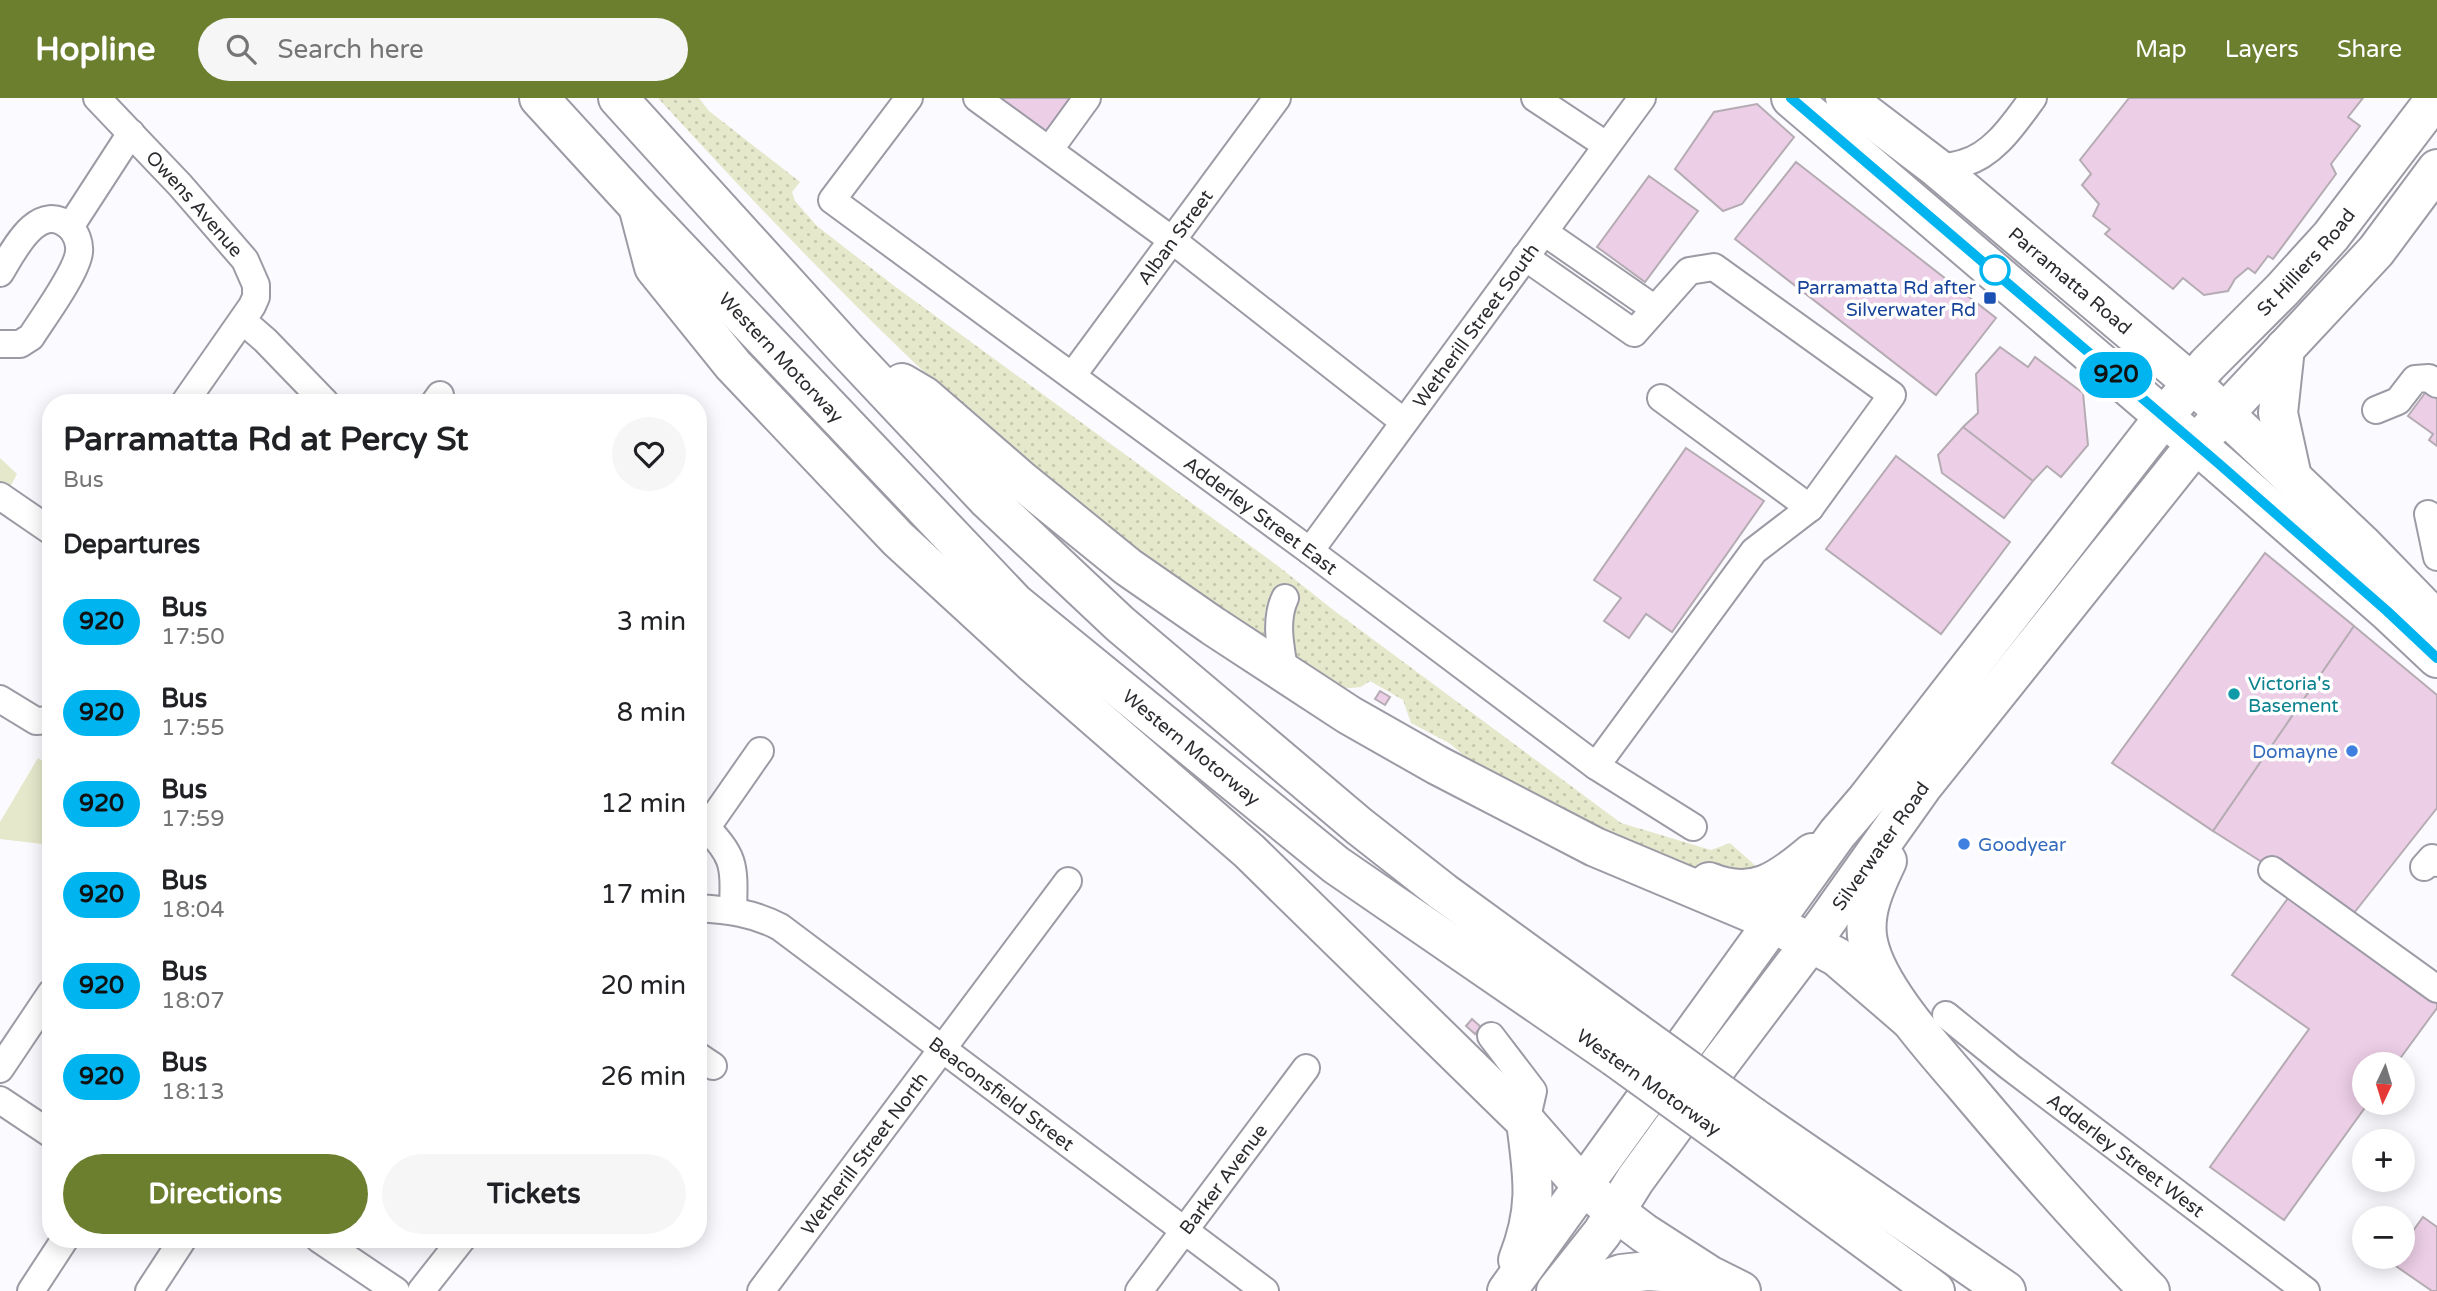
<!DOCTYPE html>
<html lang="en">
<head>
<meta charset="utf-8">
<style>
  body { margin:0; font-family:"Varela Round",sans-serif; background:#f6f6f6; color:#202124; height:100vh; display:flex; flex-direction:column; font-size:26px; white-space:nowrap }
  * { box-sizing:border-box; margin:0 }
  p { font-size:23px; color:#757577 }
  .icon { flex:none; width:38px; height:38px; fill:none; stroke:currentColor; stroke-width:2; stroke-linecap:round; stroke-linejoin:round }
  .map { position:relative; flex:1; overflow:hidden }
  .panel { position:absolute; left:42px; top:296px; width:665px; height:854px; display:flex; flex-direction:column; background:#fff; border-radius:28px; box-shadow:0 4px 18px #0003 }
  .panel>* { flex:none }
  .badge { padding:0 14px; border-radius:23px; font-size:24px; line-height:46px }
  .needle { width:46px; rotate:184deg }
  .tools { position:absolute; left:2352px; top:954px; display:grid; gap:14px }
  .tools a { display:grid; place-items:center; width:63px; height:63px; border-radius:50%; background:#fff; box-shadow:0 4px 18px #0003; font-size:35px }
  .map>.badge { position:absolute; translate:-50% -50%; box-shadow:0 0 0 4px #fff }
  h2 { padding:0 21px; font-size:26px; line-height:63px }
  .round { display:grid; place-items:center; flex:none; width:74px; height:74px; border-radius:37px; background:#f6f6f6 }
  .overview { display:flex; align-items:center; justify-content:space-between; height:119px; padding:0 21px }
  h1 { font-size:33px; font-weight:700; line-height:52px }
  .primary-button { display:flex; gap:14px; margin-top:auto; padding:14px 21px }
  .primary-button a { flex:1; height:80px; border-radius:42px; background:#6c7f2f; color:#fff; font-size:28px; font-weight:700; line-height:80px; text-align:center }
  .primary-button a+a { background:#f6f6f6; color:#202124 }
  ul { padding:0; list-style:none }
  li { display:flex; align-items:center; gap:21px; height:91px; padding:0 21px }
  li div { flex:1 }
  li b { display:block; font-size:26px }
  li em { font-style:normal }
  li .badge { min-width:77px; font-weight:700; text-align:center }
  header { display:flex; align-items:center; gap:42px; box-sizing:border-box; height:98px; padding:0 35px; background:#6c7f2f; color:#fff }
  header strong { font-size:33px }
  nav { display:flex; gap:38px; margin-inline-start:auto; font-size:24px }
  .search { width:490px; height:63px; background:#f6f6f6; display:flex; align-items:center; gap:18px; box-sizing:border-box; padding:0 24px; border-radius:38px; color:#757577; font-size:26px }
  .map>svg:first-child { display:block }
</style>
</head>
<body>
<header>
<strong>Hopline</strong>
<div class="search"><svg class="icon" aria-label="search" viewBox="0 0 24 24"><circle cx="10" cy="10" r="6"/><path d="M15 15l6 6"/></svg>Search here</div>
<nav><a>Map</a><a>Layers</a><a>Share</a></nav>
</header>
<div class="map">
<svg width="2437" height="1193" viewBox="0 0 2437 1193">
  <defs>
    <pattern id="grass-dots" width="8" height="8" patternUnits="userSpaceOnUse" patternTransform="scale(1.75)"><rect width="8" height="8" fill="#e6e8cb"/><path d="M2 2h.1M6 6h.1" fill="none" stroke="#c5c7af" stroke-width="1.8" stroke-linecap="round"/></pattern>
  </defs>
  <rect width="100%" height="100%" fill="#fbfafe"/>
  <path fill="url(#grass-dots)" d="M658 0H699L709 13 800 84 792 94 795 103 817 128 893 187 1278 468 1332 511 1621 725 1711 752 1730 745 1758 770 1719 781 1565 716 1481 672 1449 645 1411 625 1403 602 1370 583 1361 589 1350 590 1332 589 1294 558 1276 492C1262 507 1265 522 1264 541 1187 489 1108 437 1037 376 902 260 778 131 658 0Z"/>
  <path fill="#e6e8cb" d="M0 360 17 376 8 393 0 388Z
    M38 660 51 668V747L0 741V724Z"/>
  <path fill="#eccee6" stroke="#b5acb3" stroke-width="2" d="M987 0H1080L1047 44Z
    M2129 0H2363L2348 19 2360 28 2331 66 2336 76 2273 161 2268 158 2255 175 2248 170 2235 181 2228 193 2204 197 2183 180 2173 191 2105 136 2110 131 2093 118 2099 106 2082 87 2091 76 2080 62Z
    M1757 6 1794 39 1742 106 1723 113 1675 71 1714 14Z
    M1796 64 1996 220 1936 297 1735 141Z
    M1649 78 1698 113 1645 184 1597 149Z
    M2000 249 2028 269 2035 259 2083 295 2088 347 2061 379 2047 368 2033 383 1963 329 1978 315 1976 276Z
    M2431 287 2437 291V348L2429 342 2433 336 2408 318Z
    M1963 329 2033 383 2004 420 1942 375 1938 357Z
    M1686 350 1764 403 1672 534 1646 516 1629 540 1604 523 1621 500 1594 482Z
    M1896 358 2010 444 1941 536 1826 451Z
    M2265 455 2354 528 2213 733 2112 665Z
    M2354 528 2437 597V710L2350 820 2213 733Z
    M1380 593 1390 599 1385 607 1375 601Z
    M2291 796 2437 900V910L2396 966H2364V1004H2369L2284 1122 2210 1069 2309 931 2232 877Z
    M1472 921 1481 929 1475 936 1466 928Z
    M2423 1119 2437 1129V1193H2432L2390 1164 2395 1158H2403V1147Z"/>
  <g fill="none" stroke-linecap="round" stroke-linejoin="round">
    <defs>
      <g id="minor">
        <path id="s1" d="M97 0 180 87 245 162 256 187V199L252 208 185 304"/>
        <path id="s2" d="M909 0 832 102 1310 453 1596 668 1693 729"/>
        <path d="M977 0 1172 142 1404 324"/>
        <path d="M1535 0 1606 47"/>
        <path d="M1050 51 1087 0"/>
        <path d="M1937 70C1946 69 1956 68 1964 65 1995 56 2015 24 2033 0"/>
        <path d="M70 129 131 35"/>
        <path d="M1544 134 1655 211"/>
        <path d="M1525 159 1634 235 1689 173 1714 169 1892 297 1810 410 1754 453 1596 668"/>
        <path d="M0 175C13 154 38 101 70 129 76 135 80 145 79 154 77 174 43 220 31 239L20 246H0"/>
        <path d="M243 223 265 242 325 304"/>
        <path id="s3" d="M1072 278 1277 0"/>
        <path d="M1661 300 1810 410"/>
        <path d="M435 304 440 297"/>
        <path d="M2376 312 2398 303 2415 281 2429 280 2437 286"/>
        <path d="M0 398 51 433"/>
        <path d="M2428 416 2437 459"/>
        <path id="s4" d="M1310 453 1642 0"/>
        <path d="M1285 500C1274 523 1281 552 1285 576"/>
        <path d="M0 601 36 623 51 622"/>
        <path d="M698 719C733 760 735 758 733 812"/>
        <path d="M707 729 760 653"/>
        <path d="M2424 769 2432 760 2437 765"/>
        <path d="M2272 772 2437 891"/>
        <path id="s5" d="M698 810C728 812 754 815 780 829L1265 1193"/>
        <path id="s6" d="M1946 917 2010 969 2306 1193"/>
        <path d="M1491 938 1533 993 1526 1024"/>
        <path d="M698 958 713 968"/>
        <path d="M0 971 51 895"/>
        <path d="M0 1002 51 1036"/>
        <path d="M319 1141 396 1193"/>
        <path d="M31 1193 65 1141"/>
        <path d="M149 1193 183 1141"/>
        <path d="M421 1193 462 1141"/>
        <path id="s7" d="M761 1193 1068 783"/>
        <path id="s8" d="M1139 1193 1306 970"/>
      </g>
      <g id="highway">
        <path id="s9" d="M539 0 638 108 1015 505 1336 767 1615 959"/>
        <path d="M618 0 846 251 988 402 1120 526 1359 728 1443 794 1634 933"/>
        <path d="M1791 0 2218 365 2387 513 2437 560"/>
        <path id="s10" d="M1845 0 1937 70 2192 285 2362 446 2437 523"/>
        <path d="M638 108 654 169 733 267 898 441 1034 566 1249 753 1526 1024 1582 1088 1644 1135 1709 1177 1741 1193"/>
        <path d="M2285 250 2278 315 2292 379"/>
        <path d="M902 285 924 298 1022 383 1128 469 1213 528 1349 617 1437 667 1595 749 1752 815 1811 845 1837 859 1909 921"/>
        <path d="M1887 763C1875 788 1862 816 1868 844 1877 889 1932 949 1962 984 2022 1055 2084 1127 2150 1193"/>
        <path d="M1709 784C1753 802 1779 783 1812 755"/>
        <path d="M1753 1019 2006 1193"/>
        <path d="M1734 1045 1935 1193"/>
        <path d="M1518 1162C1539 1109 1533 1078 1526 1024"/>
        <path id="s11" d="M1507 1193 1837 736 1867 701 2164 319 2207 267 2282 192 2331 138 2436 0"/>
        <path id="s12" d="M1556 1193 1602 1135 1635 1082 1720 965 1824 827 1922 689 2196 346 2376 153 2437 71"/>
        <path d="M1574 1193 1621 1176 1648 1173 1704 1177"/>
      </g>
    </defs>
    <use href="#minor" stroke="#9c9ba5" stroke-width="30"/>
    <use href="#highway" stroke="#9c9ba5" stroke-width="42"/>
    <use href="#minor" stroke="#fff" stroke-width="26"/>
    <use href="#highway" stroke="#fff" stroke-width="38"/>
    <defs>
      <path id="highway-bridge" d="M1634 933 1753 1019
        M1615 959 1734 1045"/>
    </defs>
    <use href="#highway-bridge" stroke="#9c9ba5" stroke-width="42" stroke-linecap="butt"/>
    <use href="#highway-bridge" stroke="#fff" stroke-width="38"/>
  </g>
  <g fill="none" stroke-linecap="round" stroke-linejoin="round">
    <defs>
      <path id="line" d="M1791 0 2218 365 2387 513 2437 560"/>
    </defs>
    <use href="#line" stroke="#fff" stroke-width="16"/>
    <use href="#line" stroke="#00b5ef" stroke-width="10"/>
  </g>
  <circle fill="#fff" stroke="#00b5ef" stroke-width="3.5" cx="1995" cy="172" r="14"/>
  <rect fill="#1a4fb4" stroke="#fff" stroke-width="2.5" x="1983" y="193" width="14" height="14" rx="3.5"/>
  <circle fill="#0f9aa8" stroke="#fff" stroke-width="2.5" cx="2234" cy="596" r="7"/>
  <g fill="#3f7fe0" stroke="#fff" stroke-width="2.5">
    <circle cx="2352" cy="653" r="7"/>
    <circle cx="1964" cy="746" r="7"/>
  </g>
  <g text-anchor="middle" stroke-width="7" stroke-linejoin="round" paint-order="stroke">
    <g font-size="19" fill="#2c2b2f" stroke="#fff">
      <text dy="7" stroke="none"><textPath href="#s1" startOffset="144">Owens Avenue</textPath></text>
      <text dy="7" stroke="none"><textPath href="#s3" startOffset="173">Alban Street</textPath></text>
      <text dy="7" stroke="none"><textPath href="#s11" startOffset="1304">St Hilliers Road</textPath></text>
      <text dy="7" stroke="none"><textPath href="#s10" startOffset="290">Parramatta Road</textPath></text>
      <text dy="7" stroke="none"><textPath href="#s4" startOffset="280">Wetherill Street South</textPath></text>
      <text dy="7" stroke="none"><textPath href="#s9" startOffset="355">Western Motorway</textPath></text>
      <text dy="7" stroke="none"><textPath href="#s2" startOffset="660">Adderley Street East</textPath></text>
      <text dy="7" stroke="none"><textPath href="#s9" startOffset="922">Western Motorway</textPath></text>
      <text dy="7" stroke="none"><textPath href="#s12" startOffset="551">Silverwater Road</textPath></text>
      <text transform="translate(1649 984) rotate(35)" y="7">Western Motorway</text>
      <text dy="7" stroke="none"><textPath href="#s5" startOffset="362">Beaconsfield Street</textPath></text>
      <text dy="7" stroke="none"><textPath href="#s7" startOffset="172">Wetherill Street North</textPath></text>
      <text dy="7" stroke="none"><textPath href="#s6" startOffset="228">Adderley Street West</textPath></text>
      <text dy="7" stroke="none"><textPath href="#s8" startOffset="140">Barker Avenue</textPath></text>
    </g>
    <g font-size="19" fill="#164399" stroke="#fff" text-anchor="end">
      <text x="1976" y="196">Parramatta Rd after<tspan x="1976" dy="22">Silverwater Rd</tspan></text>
    </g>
    <g font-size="19" fill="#0d838f" stroke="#fff" text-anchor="start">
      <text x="2248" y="592">Victoria's<tspan x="2248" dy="22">Basement</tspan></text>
    </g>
    <g font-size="19" fill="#366cbe" stroke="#fff" text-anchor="end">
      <text x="2338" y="660">Domayne</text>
      <text x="1978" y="753" text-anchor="start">Goodyear</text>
    </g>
  </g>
</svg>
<div class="tools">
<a><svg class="needle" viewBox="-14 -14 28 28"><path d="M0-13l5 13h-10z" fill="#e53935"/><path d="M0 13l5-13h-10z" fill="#757577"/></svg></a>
<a>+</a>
<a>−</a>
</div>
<b class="badge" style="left:2116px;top:277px;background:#00b5ef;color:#111">920</b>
<section class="panel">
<div class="overview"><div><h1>Parramatta Rd at Percy St</h1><p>Bus</p></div><a class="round"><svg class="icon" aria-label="heart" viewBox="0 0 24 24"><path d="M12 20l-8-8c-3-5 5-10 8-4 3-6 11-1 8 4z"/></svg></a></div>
<h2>Departures</h2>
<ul>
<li><span class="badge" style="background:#00b5ef;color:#111">920</span><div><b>Bus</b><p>17:50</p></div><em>3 min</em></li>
<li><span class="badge" style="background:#00b5ef;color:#111">920</span><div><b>Bus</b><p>17:55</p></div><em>8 min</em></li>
<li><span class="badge" style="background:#00b5ef;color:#111">920</span><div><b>Bus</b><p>17:59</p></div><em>12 min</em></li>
<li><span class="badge" style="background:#00b5ef;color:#111">920</span><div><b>Bus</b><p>18:04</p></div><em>17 min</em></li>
<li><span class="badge" style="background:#00b5ef;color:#111">920</span><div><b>Bus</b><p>18:07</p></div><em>20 min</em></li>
<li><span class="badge" style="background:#00b5ef;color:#111">920</span><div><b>Bus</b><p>18:13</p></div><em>26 min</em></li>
</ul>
<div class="primary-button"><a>Directions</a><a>Tickets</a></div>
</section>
</div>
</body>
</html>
